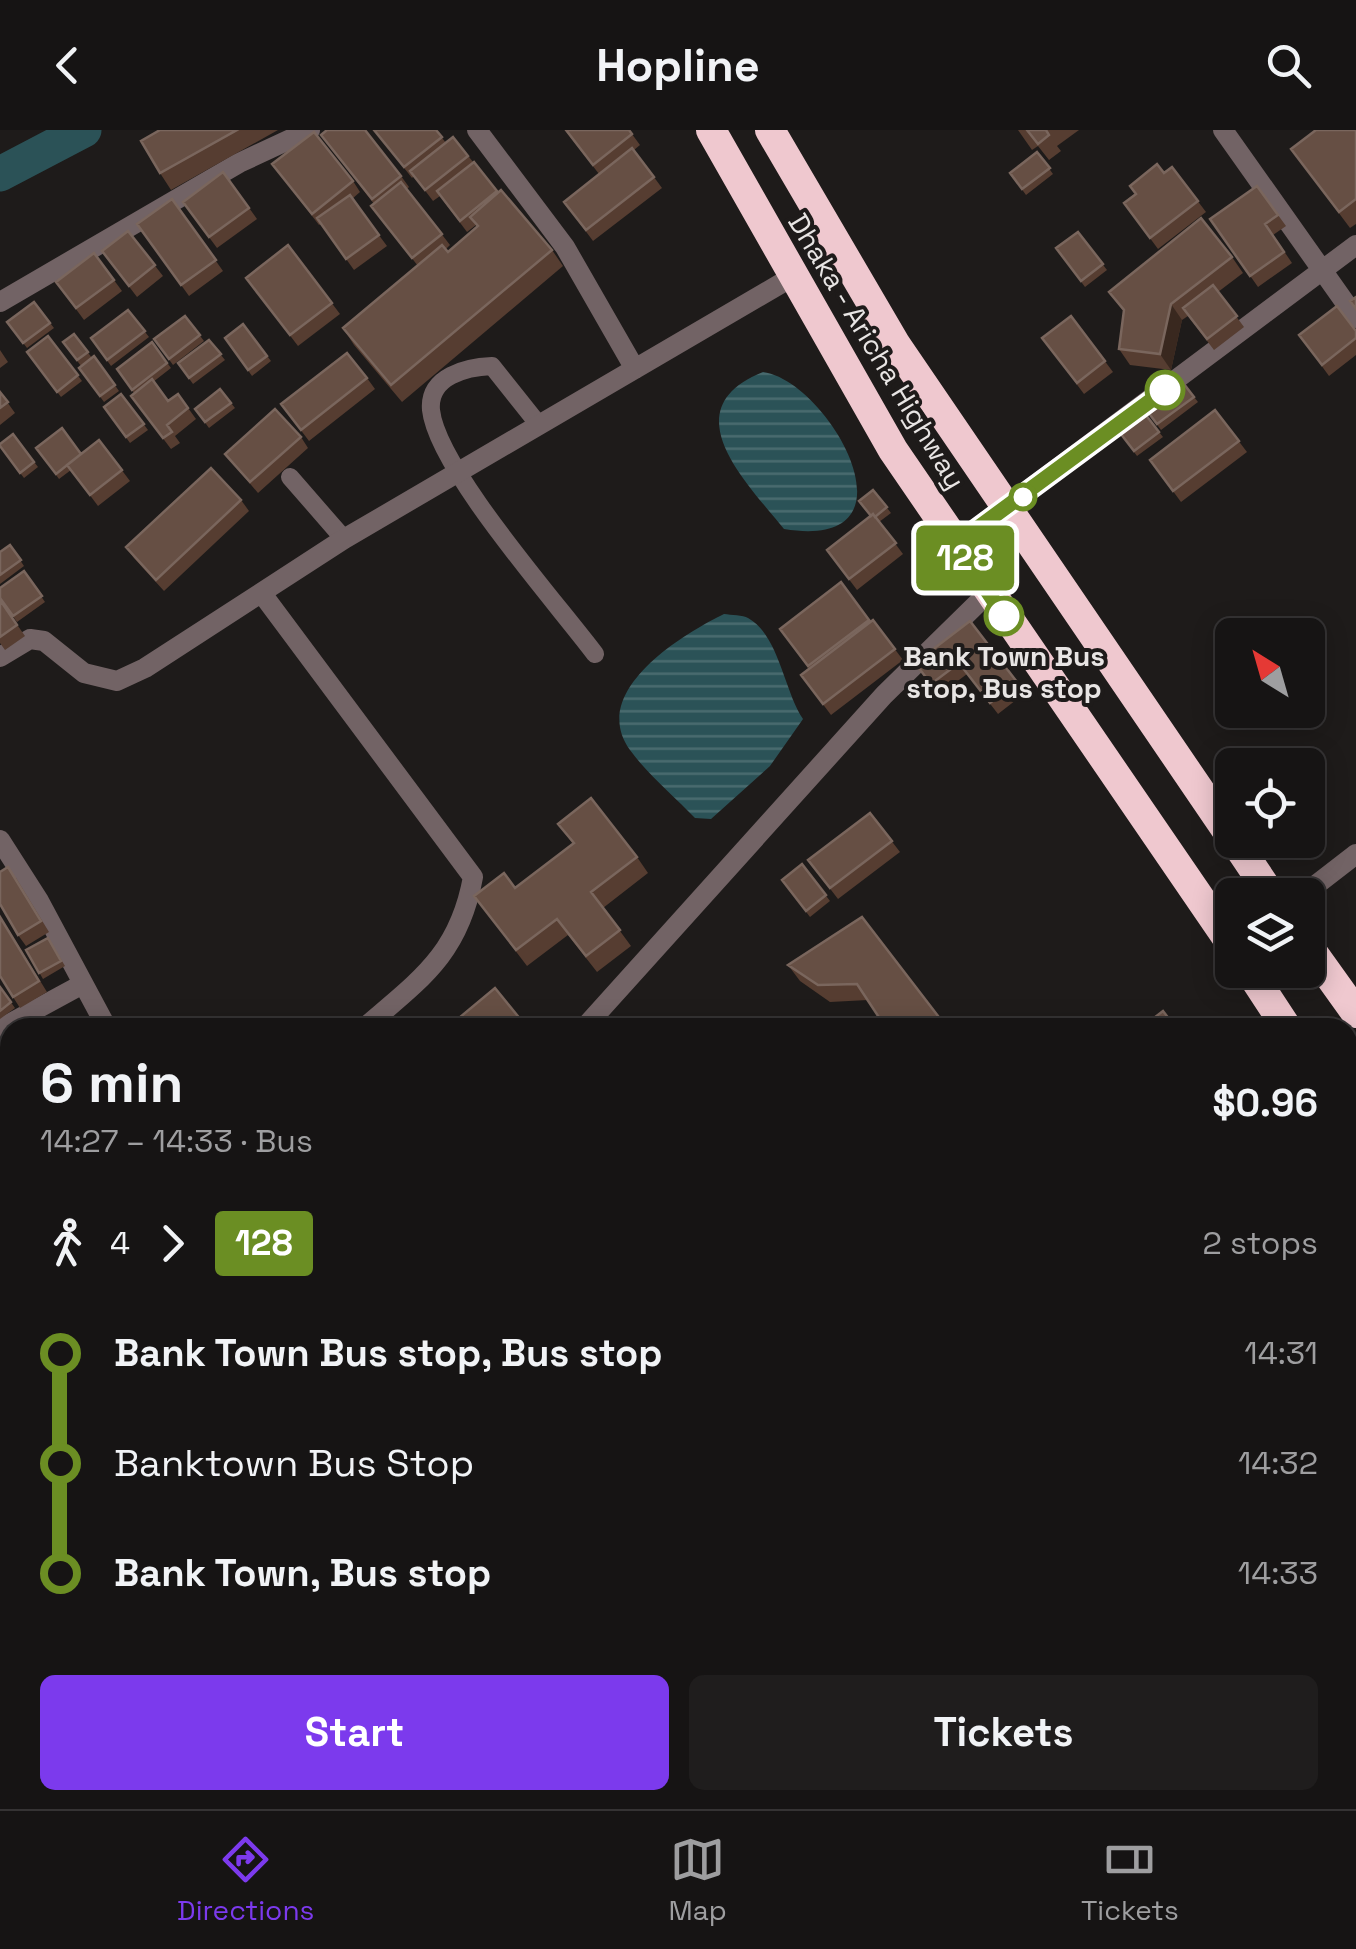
<!DOCTYPE html>
<html lang="en">
<head>
<meta charset="utf-8">
<style>
  body { margin:0; font-family:"Space Grotesk",sans-serif; background:#1f1d1d; color:#f1f3f6; height:100vh; display:flex; flex-direction:column; font-size:38px; white-space:nowrap }
  * { box-sizing:border-box; margin:0 }
  p { font-size:32px; color:#9e9ea0 }
  .icon { flex:none; width:55px; height:55px; fill:none; stroke:currentColor; stroke-width:2; stroke-linecap:round; stroke-linejoin:round }
  .map { position:relative; flex:1; overflow:hidden }
  .details { position:absolute; left:0px; top:888px; width:1358px; height:792px; display:flex; flex-direction:column; background:#161414; border-radius:30px 30px 0 0; box-shadow:0 5px 25px #0003,0 0 0 2px #353334 }
  .details>* { flex:none }
  .badge { padding:0 20px; border-radius:8px; font-size:35px; line-height:65px }
  .needle { width:65px; rotate:323deg }
  .controls { position:absolute; left:1215px; top:488px; display:grid; gap:20px }
  .controls a { display:grid; place-items:center; width:110px; height:110px; border-radius:15px; background:#161414; box-shadow:0 5px 25px #0003,0 0 0 2px #353334; font-size:50px }
  .map>.badge { position:absolute; translate:-50% -50%; box-shadow:0 0 0 5px #fff }
  .legs { display:flex; align-items:center; gap:15px; height:110px; padding:0 40px; font-size:32px }
  .legs p { margin-inline-start:auto }
  .overview { display:flex; align-items:center; justify-content:space-between; height:170px; padding:0 40px }
  h1 { font-size:55px; font-weight:700; line-height:75px }
  .action { display:flex; gap:20px; margin-top:auto; padding:20px 40px }
  .action a { flex:1; height:115px; border-radius:15px; background:#7c3aed; color:#fff; font-size:40px; font-weight:700; line-height:115px; text-align:center }
  .action a+a { background:#1f1d1d; color:#f1f3f6 }
  ul { padding:0 40px; list-style:none }
  li { display:flex; align-items:center; gap:35px; height:110px; font-size:38px }
  li i { display:grid; place-items:center; width:15px; height:100%; margin:0 12px; background:currentColor }
  li i::after { content:''; width:25px; height:25px; margin:-12px; border:8px solid; border-radius:50%; background:#161414 }
  li p { margin-inline-start:auto }
  li:first-child i { background:linear-gradient(#0000 50%,currentColor 0) }
  li:last-child i { background:linear-gradient(currentColor 50%,#0000 0) }
  header { display:flex; justify-content:space-between; align-items:center; height:130px; padding:0 40px; background:#161414; font-size:45px; font-weight:700 }
  .tabs { display:flex; justify-content:space-around; align-items:center; height:140px; border-top:2px solid #353334; background:#161414; font-size:28px; color:#9e9ea0 }
  .tabs a { display:grid; justify-items:center; gap:5px }
  .tabs .current { color:#7c3aed }
  .map>svg:first-child { display:block }
</style>
</head>
<body>
<header><svg class="icon" aria-label="back" viewBox="0 0 24 24"><path d="M15 5l-7 7 7 7"/></svg>Hopline<svg class="icon" aria-label="search" viewBox="0 0 24 24"><circle cx="10" cy="10" r="6"/><path d="M15 15l6 6"/></svg></header>
<div class="map">
<svg width="1356" height="1679" viewBox="0 0 1356 1679">
  <defs>
    <pattern id="water-rules" width="6" height="5" patternUnits="userSpaceOnUse" patternTransform="scale(2.5)"><rect width="6" height="5" fill="#2b5257"/><path d="M0 2.5h6" fill="none" stroke="#4a6b6f"/></pattern>
  </defs>
  <rect width="100%" height="100%" fill="#1e1b1a"/>
  <path fill="url(#water-rules)" d="M763 242C829 251 926 422 784 399 746 352 671 279 763 242Z
    M724 484C731 485 743 485 748 488 779 505 784 561 803 589L770 636 711 689 695 688C674 666 648 645 630 620 588 562 681 505 724 484Z
    M391 1670H474L469 1679H397Z"/>
  <g fill="none" stroke-linecap="round" stroke-linejoin="round">
    <path stroke="#2b5257" stroke-width="35" d="M0 44 84 0"/>
    <path stroke="#726365" stroke-width="18" d="M539 295 492 236C467 237 428 246 431 280 437 338 556 472 595 524
      M290 347 344 409"/>
    <path stroke="#726365" stroke-width="20" d="M477 0 565 117 635 239
      M1223 0 1356 188
      M0 172 239 33 310 0
      M956 414 1356 115
      M263 465 473 747C459 824 421 849 364 898
      M0 527 30 509 44 511 84 543 117 551 145 538 344 409 792 147
      M0 710 39 771 107 898
      M1303 765 1356 724
      M584 898 884 565 988 463
      M0 899 81 855
      M0 1482 10 1493
      M0 1515 10 1507"/>
    <path stroke="#efc8cf" stroke-width="30" d="M711 0 893 320 1232 815
      M770 0 896 215 1232 708
      M1234 710 1271 765
      M1308 816 1356 883
      M1249 840 1287 898
      M1348 988 1356 1001"/>
  </g>
  <path fill="#563d31" d="M160 0H278L171 60 160 43Z
    M374 0H436L446 13 453 7 498 63 552 120 563 136 402 272 354 215 343 198 418 136 371 76 374 74 321 5 401 46 409 57 407 59 450 115 446 119 448 122 477 97 476 95 467 102 440 66 433 71 414 46 412 48Z
    M565 0H629L640 15 634 20 662 58 593 111 564 72 599 44Z
    M1018 0H1079L1057 16 1061 21 1049 30 1038 16 1032 20Z
    M1356 0V94L1350 98 1291 19Z
    M1037 22 1053 44 1026 65 1010 43Z
    M272 34 353 51 360 62 352 69 387 116 354 140 321 94 319 95Z
    M1172 37 1206 82 1158 119 1124 73Z
    M223 42 257 89 217 118 183 72Z
    M1257 56 1286 96 1273 105 1292 133 1258 157 1210 89Z
    M172 69 223 141 189 166 137 94Z
    M128 101 163 146 137 167 102 121Z
    M1078 102 1107 140 1085 157 1056 118Z
    M288 115 340 184 298 216 246 148Z
    M94 123 122 161 84 190 56 152Z
    M1232 127 1243 143 1218 162 1244 197 1214 220 1188 186 1182 190 1171 240 1130 235 1119 219 1124 182 1109 162Z
    M34 172 54 198 27 218 7 192Z
    M128 180 149 207 111 236 91 208Z
    M185 186 204 211 173 235 154 209Z
    M1071 186 1113 242 1084 264 1042 208Z
    M243 194 271 231 252 246 225 208Z
    M1356 201V225L1329 246 1299 205Z
    M74 204 92 228 81 236 63 212Z
    M48 206 82 251 61 267 27 222Z
    M209 210 225 230 193 254 178 233Z
    M152 212 171 238 153 252 168 271 178 264 196 289 175 306 180 313 171 319 131 266 134 263 117 239Z
    M0 220 8 232 0 238Z
    M94 226 119 261 104 272 79 238Z
    M1177 245 1198 272 1161 300 1141 273Z
    M367 248 375 259 309 311 281 274Z
    M220 259 235 278 209 298 195 279Z
    M0 262 15 283 0 295Z
    M121 264 148 300 130 313 104 277Z
    M1215 280 1247 322 1181 372 1150 330Z
    M1117 299 1159 302 1163 307 1137 326Z
    M13 304 38 337 24 348 0 317Z
    M301 307 308 318 258 363 225 324Z
    M99 310 130 351 98 376 71 340 59 349 36 318 81 324Z
    M873 360 891 383 879 392 903 424 857 460 827 420 870 386Z
    M241 370 249 381 164 461 134 428 126 417Z
    M10 415 24 436 0 454V422Z
    M24 441 45 472 17 492 0 468Z
    M841 452 870 492 873 490 903 530 831 585 801 545 809 539 780 499Z
    M0 470 25 506 5 520 0 513Z
    M970 491 1025 563 998 584 967 544 939 565 915 533Z
    M870 683 900 722 838 769 808 730Z
    M558 694 637 727 648 743 603 778 631 816 597 842 568 805 527 836 474 766 515 758 573 714Z
    M802 734 830 771 810 787 782 750Z
    M16 748 49 802 26 816 18 805Z
    M0 786 47 862 20 878 13 867Z
    M862 787 938 886 946 898H886L868 870 830 872 800 851 788 835Z
    M48 808 65 836 43 849 26 820Z
    M0 857 15 878 0 889Z
    M521 890 527 898H447Z
    M1348 1064 1356 1075V1110L1348 1116Z
    M10 1107V1141L4 1145 0 1140Z
    M1348 1155 1356 1165V1250L1348 1244Z
    M0 1162 6 1171 10 1169V1215L7 1217 0 1207Z
    M0 1295 10 1307V1368L0 1357Z
    M0 1439 6 1445 10 1441V1472L3 1465 0 1467Z
    M0 1609 10 1622V1637L0 1645Z
    M119 1670H131L124 1676Z
    M191 1670H223L227 1676 222 1679H198Z"/>
  <path fill="#39281f" d="M1171 174 1182 190 1171 240 1160 224Z"/>
  <path fill="#664f44" stroke="#7a665d" stroke-width="2.5" d="M160 0H237L160 43 141 11Z
    M327 0H365L401 46 372 69 321 5Z
    M374 0H436L442 7 404 37Z
    M566 0H629L632 4 593 35Z
    M1027 0H1046L1049 5 1038 14Z
    M1316 0H1356V69L1339 82 1291 19Z
    M314 2 353 51 312 84 272 34Z
    M453 7 468 26 425 60 410 41Z
    M632 18 654 47 586 100 564 72Z
    M1037 22 1050 38 1022 59 1010 43Z
    M474 32 497 61 460 91 437 61Z
    M1157 34 1164 43 1172 37 1198 71 1150 108 1124 73 1136 64 1130 56Z
    M223 42 249 78 209 107 183 72Z
    M401 52 442 104 412 128 371 76Z
    M1257 56 1278 85 1265 94 1284 122 1250 146 1210 89Z
    M501 60 552 120 391 255 343 198 442 115 448 122 478 96 470 87Z
    M350 65 379 105 346 129 317 88Z
    M172 69 216 130 181 155 137 94Z
    M1201 88 1232 127 1171 174 1160 224 1119 219 1124 180 1109 162Z
    M128 101 155 135 129 156 102 121Z
    M1078 102 1103 134 1081 151 1056 118Z
    M288 115 332 173 290 205 246 148Z
    M94 123 114 150 76 178 56 152Z
    M1213 155 1237 186 1207 209 1183 178Z
    M1356 167V179L1350 171Z
    M34 172 50 193 23 213 7 192Z
    M1337 176 1356 201V208L1322 235 1299 205Z
    M128 180 145 201 107 230 91 208Z
    M185 186 200 205 169 229 154 209Z
    M1071 186 1105 231 1077 253 1042 208Z
    M243 194 267 226 248 240 225 208Z
    M74 204 88 222 77 230 63 212Z
    M48 206 78 245 57 262 27 222Z
    M209 210 221 224 189 248 178 233Z
    M152 212 167 233 132 260 117 239Z
    M347 223 367 248 301 300 281 274Z
    M94 226 115 255 100 266 79 238Z
    M1177 245 1194 267 1157 294 1141 273Z
    M152 249 168 271 178 264 188 278 167 295 172 302 163 308 131 266Z
    M220 259 231 273 205 292 195 279Z
    M0 262 8 272 0 278Z
    M121 264 144 294 126 307 104 277Z
    M275 279 301 307 250 352 225 324Z
    M1142 280 1159 302 1134 321 1117 299Z
    M1215 280 1239 311 1173 361 1150 330Z
    M62 298 81 324 56 344 36 318Z
    M13 304 34 332 20 343 0 316V314Z
    M99 310 122 340 90 365 67 335Z
    M211 338 241 370 156 450 126 417Z
    M873 360 887 377 875 387 873 384 871 386 859 371Z
    M873 384 896 413 849 449 827 420Z
    M10 415 21 430 0 445V422Z
    M24 441 42 466 13 486 0 468V458Z
    M841 452 869 490 808 536 780 499Z
    M0 470 17 495 0 507Z
    M873 490 895 519 823 574 801 545Z
    M970 491 1017 552 990 573 959 533 931 554 915 533Z
    M591 668 637 727 591 762 620 800 586 826 557 789 516 820 474 766 504 743 515 758 574 713 558 694Z
    M870 683 892 711 830 758 808 730Z
    M802 734 826 765 806 781 782 750Z
    M8 737 41 791 18 805 0 774V742Z
    M0 787 39 851 13 867 0 846Z
    M862 787 938 886 886 898 857 854 818 855 788 835Z
    M48 808 61 831 39 843 26 820Z
    M0 857 11 872 0 881Z
    M495 858 521 890 512 898H447Z
    M1163 881 1176 898H1141Z
    M10 925V940L3 930Z
    M10 1025V1083L0 1069V1032Z
    M1348 1064 1356 1075V1093L1348 1100Z
    M0 1093 10 1107V1132L0 1140Z
    M1348 1155 1356 1165V1225L1348 1233Z
    M10 1169V1206L3 1211 0 1207V1176Z
    M0 1240 10 1250V1294L0 1284Z
    M0 1295 10 1307V1350L2 1357 0 1355Z
    M10 1441V1468L0 1459V1453Z
    M6 1531 10 1537V1575L0 1562V1536Z
    M0 1572 10 1585V1615L0 1602Z
    M0 1609 9 1621 0 1628Z
    M10 1637V1670H38L42 1675 37 1679H0V1667L10 1659 0 1645Z
    M192 1670H212L201 1679Z"/>
  <g fill="none" stroke-linecap="round" stroke-linejoin="round">
    <defs>
      <path id="line-1" d="M1004 486 956 414 1165 260"/>
    </defs>
    <use href="#line-1" stroke="#fff" stroke-width="22"/>
    <use href="#line-1" stroke="#6b8e23" stroke-width="15"/>
  </g>
  <g fill="#fff" stroke="#6b8e23" stroke-width="5">
    <circle cx="1165" cy="260" r="18"/>
    <circle cx="1023" cy="367" r="12"/>
    <circle cx="1004" cy="486" r="18"/>
  </g>
  <g text-anchor="middle" stroke-width="8" stroke-linejoin="round" paint-order="stroke">
    <g font-size="28" fill="#e8e5e4" stroke="#1e1b1a">
      <text transform="translate(877 221) rotate(59)" y="10">Dhaka - Aricha Highway</text>
    </g>
    <g font-size="28" font-weight="bold" fill="#e8e5e4" stroke="#1e1b1a">
      <text x="1004" y="536">Bank Town Bus<tspan x="1004" dy="32">stop, Bus stop</tspan></text>
    </g>
  </g>
</svg>
<div class="controls">
<a><svg class="needle" viewBox="-14 -14 28 28"><path d="M0-13l5 13h-10z" fill="#e53935"/><path d="M0 13l5-13h-10z" fill="#9e9ea0"/></svg></a>
<a><svg class="icon" aria-label="locate" viewBox="0 0 24 24"><circle cx="12" cy="12" r="6"/><path d="M12 2v4M12 18v4M2 12h4M18 12h4"/></svg></a>
<a><svg class="icon" aria-label="layers" viewBox="0 0 24 24"><path d="M12 4l9 5-9 5-9-5zM3 14l9 5 9-5"/></svg></a>
</div>
<b class="badge" style="left:965px;top:428px;background:#6b8e23;color:#fff">128</b>
<section class="details">
<div class="overview"><div><h1>6 min</h1><p>14:27 – 14:33 · Bus</p></div><b>$0.96</b></div>
<div class="legs"><svg class="icon" aria-label="walk" viewBox="0 0 24 24"><circle cx="13" cy="4" r="2"/><path d="M13 8l-2 6 4 7M11 14l-3 7M7 12l3-4h3l4 4"/></svg>4<svg class="icon" aria-label="forward" viewBox="0 0 24 24"><path d="M9 5l7 7-7 7"/></svg><b class="badge" style="background:#6b8e23;color:#fff">128</b><p>2 stops</p></div>
<ul>
<li><i style="color:#6b8e23"></i><b>Bank Town Bus stop, Bus stop</b><p>14:31</p></li>
<li><i style="color:#6b8e23"></i><span>Banktown Bus Stop</span><p>14:32</p></li>
<li><i style="color:#6b8e23"></i><b>Bank Town, Bus stop</b><p>14:33</p></li>
</ul>
<div class="action"><a>Start</a><a>Tickets</a></div>
</section>
</div>
<nav class="tabs">
<a class="current"><svg class="icon" aria-label="directions" viewBox="0 0 24 24"><path d="M12 3l9 9-9 9-9-9zM9 14v-3h6M13 9l2 2-2 2"/></svg>Directions</a>
<a><svg class="icon" aria-label="map" viewBox="0 0 24 24"><path d="M3 6l6-2 6 2 6-2v14l-6 2-6-2-6 2zM9 4v14M15 6v14"/></svg>Map</a>
<a><svg class="icon" aria-label="tickets" viewBox="0 0 24 24"><path d="M3 7h18v10H3zM15 7v10"/></svg>Tickets</a>
</nav>
</body>
</html>
